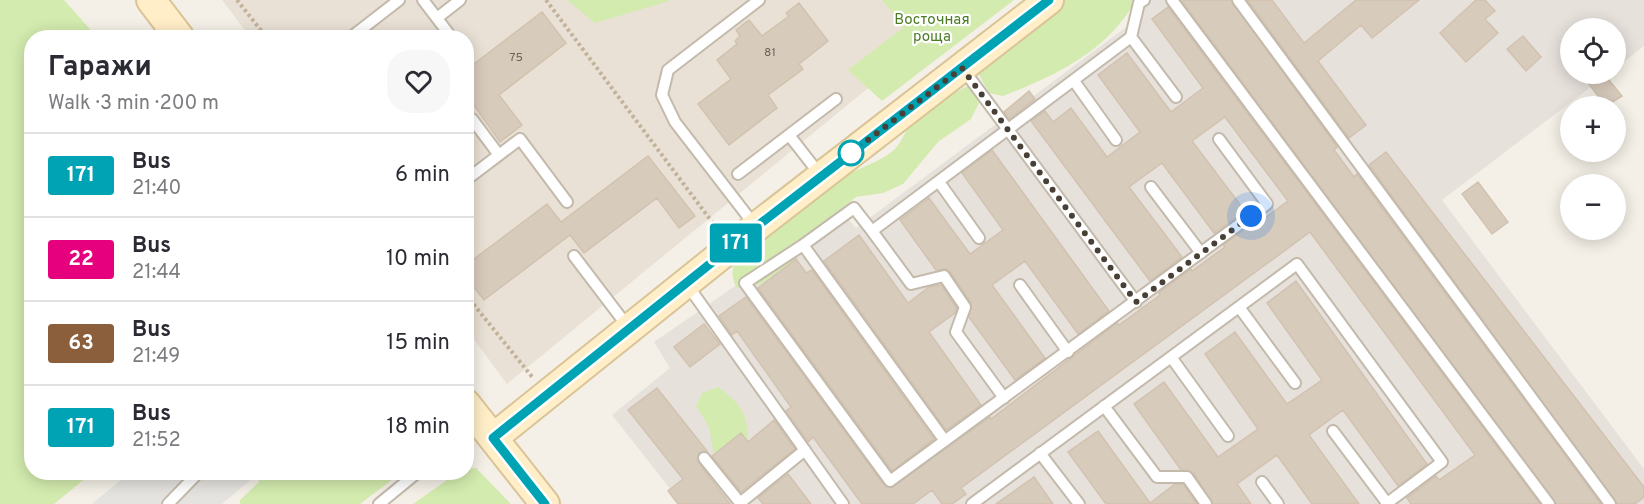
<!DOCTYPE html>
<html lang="en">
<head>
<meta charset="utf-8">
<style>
  body { margin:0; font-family:Overpass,sans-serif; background:#f7f7f7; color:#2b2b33; height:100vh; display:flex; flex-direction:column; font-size:22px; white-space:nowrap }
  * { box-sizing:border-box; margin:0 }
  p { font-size:20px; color:#7c7c81 }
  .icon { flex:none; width:33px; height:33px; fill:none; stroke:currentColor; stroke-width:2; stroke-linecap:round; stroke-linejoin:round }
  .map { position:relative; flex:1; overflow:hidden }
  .side { position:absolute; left:24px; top:30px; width:450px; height:450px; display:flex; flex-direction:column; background:#fff; border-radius:24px; box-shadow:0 3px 15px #0003 }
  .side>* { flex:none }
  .badge { padding:0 12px; border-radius:4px; font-size:21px; line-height:39px }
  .fabs { position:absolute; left:1560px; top:18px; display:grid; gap:12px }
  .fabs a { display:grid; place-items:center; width:66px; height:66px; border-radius:50%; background:#fff; box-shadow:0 3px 15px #0003; font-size:30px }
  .you { position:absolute; width:30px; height:30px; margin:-15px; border:4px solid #fff; border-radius:50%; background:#1a73e8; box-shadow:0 0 0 9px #1a73e833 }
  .map>.badge { position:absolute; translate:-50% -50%; box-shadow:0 0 0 3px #fff }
  .round { display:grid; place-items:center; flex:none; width:63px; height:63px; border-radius:24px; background:#f7f7f7 }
  .overview { display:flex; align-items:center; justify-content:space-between; height:102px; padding:0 24px }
  h1 { font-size:28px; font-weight:700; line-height:45px }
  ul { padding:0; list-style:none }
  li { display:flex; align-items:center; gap:18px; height:84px; padding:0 24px; border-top:2px solid #e1e1e2 }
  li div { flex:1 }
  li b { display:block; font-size:22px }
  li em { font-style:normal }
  li .badge { min-width:66px; font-weight:700; text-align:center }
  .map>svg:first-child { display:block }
</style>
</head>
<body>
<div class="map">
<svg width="1644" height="504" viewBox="0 0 1644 504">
  <rect width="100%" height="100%" fill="#f4f0e7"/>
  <path fill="#e9e1d5" d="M222 0H907L933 35 507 384 467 330 466 38 250 37Z"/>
  <path fill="#e7e1dc" d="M1133 0H1644V46L1616 68V28H1570V74H1608L1442 200 1644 469V504H682L612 415 670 368 654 342 842 212 856 228 1133 22Z"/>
  <path fill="#d3ebae" d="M0 0H64L97 37 32 38V472L92 473 54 504H0Z
    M567 0H669V1L595 23Z
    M882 0H1014L882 101 848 70 904 27Z
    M1062 0H1136C1108 51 1055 76 1003 96L989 93 977 71Z
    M968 86 975 92 979 103 971 119 938 142 903 184 883 193 856 197 804 238 794 254 796 259 761 284 737 288C719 259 760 233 779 216 789 208 799 196 811 190 833 178 877 165 894 150 903 141 906 128 914 119 920 113 960 89 968 86Z
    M718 387C741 404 748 413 748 442L741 433 714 455 709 427 696 406 702 393Z
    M476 468 511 504H413L457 473 466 472 467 469Z
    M256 473H401L360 504H240V500L259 482Z"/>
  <path fill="#e5e3df" d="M129 473H259L222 504H92Z"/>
  <path fill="#d7cbbc" stroke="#d2c2af" stroke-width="1.5" d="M1181 0H1231L1337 147 1334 150 1354 177 1357 174 1601 504H1556Z
    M1247 0H1272L1304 43 1356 0H1419L1372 38 1361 25 1318 61 1366 125 1349 138Z
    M1476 0H1485L1495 11 1485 19 1498 33 1466 62 1440 33Z
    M799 3 828 41 799 64 803 69 768 95 777 108 729 145 698 104 731 79 717 60 737 44 735 41 740 36 736 30 749 20 762 36 789 16 786 13Z
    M1168 7 1540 504H1411L1407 498 1436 476 1439 480 1475 455 1310 232 961 488 966 494 952 504H942L932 490 913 504H862L813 437 808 442 786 411 791 407 737 331 732 335 719 316 746 297 884 485 891 488 990 417 991 419 1117 323 1119 325 1160 295 1159 293 1191 269 1192 271 1225 247 1223 245 1253 223 1255 225 1288 201 1225 117 1192 141 1245 211 1214 233 1162 163 1129 187 1182 257 1150 281 1031 121 1045 111 1053 122 1071 108 1107 157 1140 132 1098 75 1127 53 1171 112 1203 88 1152 19Z
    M542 12 566 43 499 95 522 125 500 142 466 94V70Z
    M1523 36 1541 57 1526 71 1507 49Z
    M1581 74H1604L1622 96 1606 106Z
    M1029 91 1035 99 1009 119 1004 112Z
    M992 150 1109 311 1078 334 1025 261 992 285 1045 358 1015 380 969 317 971 303 950 272 946 269 936 270 900 220 929 198 970 254 1003 230 962 173Z
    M1386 152 1644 487V497L1635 504H1617L1369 165Z
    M648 156 695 216 679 228 657 198 584 253 570 235 484 300 466 277V265L547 204 561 222Z
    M1478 182 1508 222 1492 234 1462 194Z
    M859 235 908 303 929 287 941 285 957 308 955 313 929 332 981 405 946 430 824 261Z
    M796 259 806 273 812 270 934 439 892 471 758 288Z
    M1296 281 1427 464 1398 486 1343 410 1309 435 1359 504H1312L1277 455 1237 484 1251 504H1213L1193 472 1181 470 1134 404 1164 382 1218 457 1258 429 1205 354 1235 332 1287 404 1322 380 1267 303Z
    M704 324 720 344 690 367 674 347Z
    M657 388 707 451 699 453 698 462 730 504H678L668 491 683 479 628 410Z
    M774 420 795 449 741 492 712 456 741 433 748 442Z
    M1098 431 1150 503 1175 484H1183L1197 504H1106L1068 452Z
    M788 474 811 504H763L758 498Z
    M1034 477 1053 504H996Z"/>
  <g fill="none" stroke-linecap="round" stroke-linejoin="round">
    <defs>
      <path id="service" d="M423 0 452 38
        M1172 0 1549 504
        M1238 0 1610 504
        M437 18 460 0
        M1131 37 1176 97
        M350 38 399 0
        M963 69 1136 302
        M1074 81 1116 140
        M472 119 499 155
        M789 135 821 176
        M738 174 836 99
        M466 180 520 139 567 202
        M939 182 979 238
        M1151 187 1201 253
        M756 227 675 122 662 95 668 70 759 0
        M872 231 911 284 944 276 965 307 956 332 1004 398
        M803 245 745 283 890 481 1267 204 1219 139
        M574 256 628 327
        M686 283 843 504
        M1020 285 1068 352
        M1239 307 1295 383
        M1171 357 1228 436
        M1104 406 1157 477H1187L1206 504
        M1333 431 1387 503
        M945 441 803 245 854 208 872 231 1131 37 1139 3 1144 0
        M1040 453 1079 504
        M704 458 741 504
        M1262 482 1278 504
        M740 503 805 450
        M168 504 199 472
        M379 504 418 472
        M972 504 1297 264 1442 462 1386 504"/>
      <path id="secondary" d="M151 0 180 38
        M466 404 545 504
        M493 438 756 227 1049 0"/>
    </defs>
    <use href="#service" stroke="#c3baac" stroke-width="14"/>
    <use href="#secondary" stroke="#dac497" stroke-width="32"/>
    <path stroke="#c3b29a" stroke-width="4" stroke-dasharray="3 3" stroke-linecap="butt" d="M237 0 267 38
      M546 0 718 230
      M466 295 533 378"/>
    <use href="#service" stroke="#fff" stroke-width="10"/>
    <use href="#secondary" stroke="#ffeec7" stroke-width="28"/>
  </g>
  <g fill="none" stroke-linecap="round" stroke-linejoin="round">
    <defs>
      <path id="line" d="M545 504 493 438 756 227 1049 0"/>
    </defs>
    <use href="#line" stroke="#fff" stroke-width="14"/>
    <use href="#line" stroke="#00a3b4" stroke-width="9"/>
    <path stroke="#484036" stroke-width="6" stroke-dasharray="0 10.8" d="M851 153 962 68 1136 302 1251 216"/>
  </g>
  <circle fill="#fff" stroke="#00a3b4" stroke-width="3" cx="851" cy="153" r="12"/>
  <g text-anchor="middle" stroke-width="4.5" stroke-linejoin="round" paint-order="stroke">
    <g font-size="12" fill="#6c6358">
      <text x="770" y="56">81</text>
      <text x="516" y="61">75</text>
    </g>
    <g font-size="15" fill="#4c7d26" stroke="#fff">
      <text x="932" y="24">Восточная<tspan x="932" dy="17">роща</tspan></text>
    </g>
  </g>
</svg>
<div class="fabs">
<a><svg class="icon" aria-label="locate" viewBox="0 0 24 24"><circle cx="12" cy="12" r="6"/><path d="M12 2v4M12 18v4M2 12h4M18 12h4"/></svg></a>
<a>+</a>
<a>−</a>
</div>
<div class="you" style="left:1251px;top:216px"></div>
<b class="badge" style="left:736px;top:243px;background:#00a3b4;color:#fff">171</b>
<section class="side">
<div class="overview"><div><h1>Гаражи</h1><p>Walk · 3 min · 200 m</p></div><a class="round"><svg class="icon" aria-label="heart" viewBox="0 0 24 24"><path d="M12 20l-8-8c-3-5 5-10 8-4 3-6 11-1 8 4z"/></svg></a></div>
<ul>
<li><span class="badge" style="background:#00a3b4;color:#fff">171</span><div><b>Bus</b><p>21:40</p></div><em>6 min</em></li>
<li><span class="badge" style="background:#e6007e;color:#fff">22</span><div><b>Bus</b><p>21:44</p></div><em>10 min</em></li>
<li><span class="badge" style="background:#8b5e3c;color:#fff">63</span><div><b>Bus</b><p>21:49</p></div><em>15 min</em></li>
<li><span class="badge" style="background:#00a3b4;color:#fff">171</span><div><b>Bus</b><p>21:52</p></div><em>18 min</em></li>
</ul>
</section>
</div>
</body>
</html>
